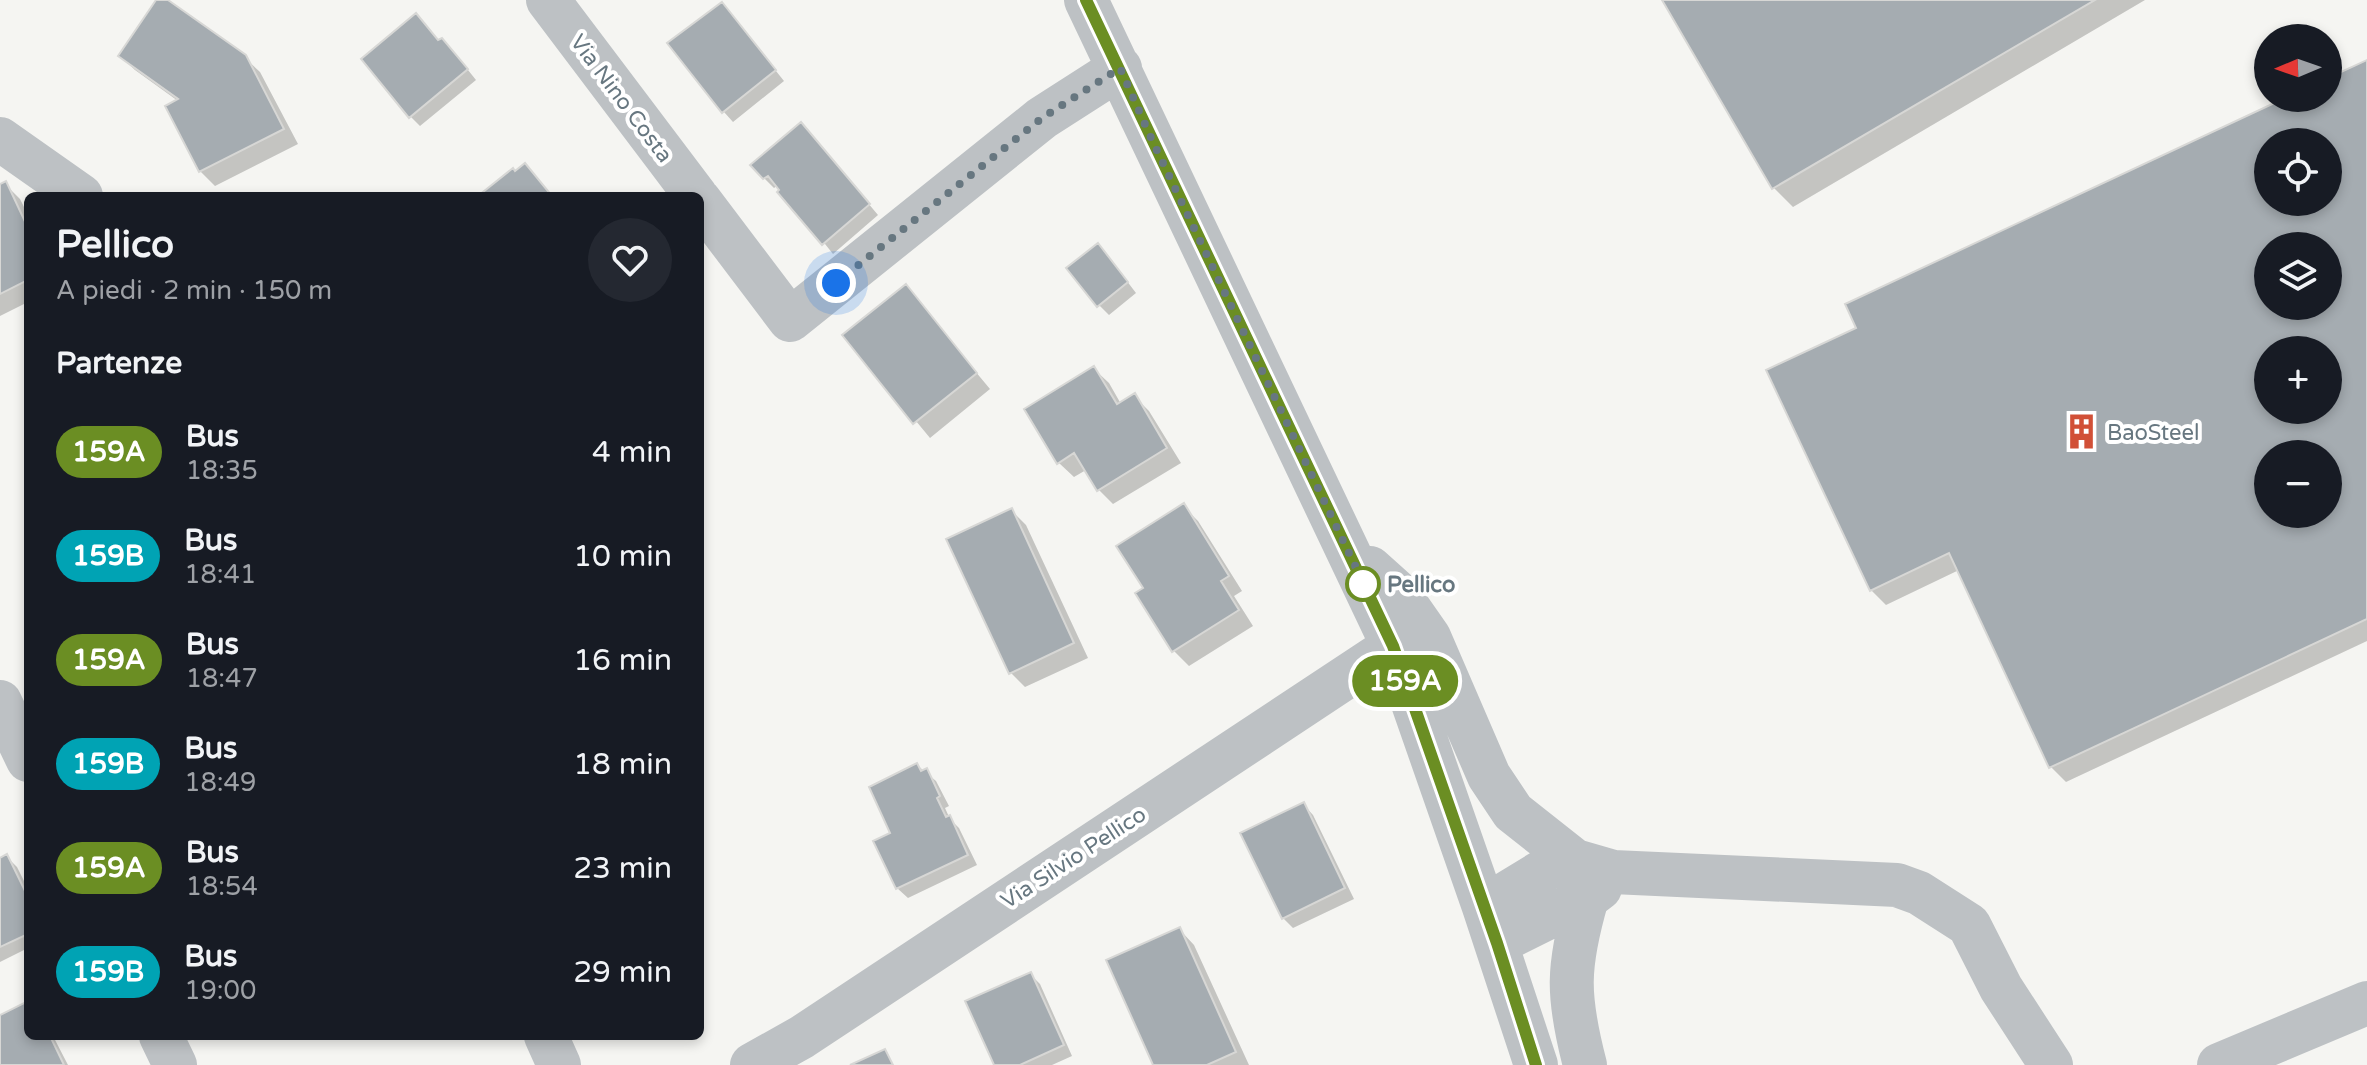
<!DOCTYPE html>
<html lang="it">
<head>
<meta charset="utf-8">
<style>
  body { margin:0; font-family:"Varela Round",sans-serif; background:#242831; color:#f1f3f6; height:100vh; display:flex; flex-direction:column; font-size:30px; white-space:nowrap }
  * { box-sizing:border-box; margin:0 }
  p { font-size:26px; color:#9ea1a6 }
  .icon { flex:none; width:44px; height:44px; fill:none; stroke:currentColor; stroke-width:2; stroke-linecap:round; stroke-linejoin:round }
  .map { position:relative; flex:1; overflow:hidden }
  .panel { position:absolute; left:24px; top:192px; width:680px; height:848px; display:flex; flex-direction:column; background:#171b24; border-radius:12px; box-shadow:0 4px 12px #0003 }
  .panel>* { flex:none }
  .badge { padding:0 16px; border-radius:26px; font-size:28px; line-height:52px }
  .needle { width:52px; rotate:268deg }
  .buttons { position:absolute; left:2254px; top:24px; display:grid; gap:16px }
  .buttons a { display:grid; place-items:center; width:88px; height:88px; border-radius:50%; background:#171b24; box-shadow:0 4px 12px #0003; font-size:40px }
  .you { position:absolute; width:40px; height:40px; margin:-20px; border:6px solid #fff; border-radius:50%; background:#1a73e8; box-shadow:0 0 0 12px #1a73e833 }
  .map>.badge { position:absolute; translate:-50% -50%; box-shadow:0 0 0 4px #fff }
  h2 { padding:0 32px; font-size:30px; line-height:72px }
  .round { display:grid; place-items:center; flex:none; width:84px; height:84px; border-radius:42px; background:#242831 }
  .summary { display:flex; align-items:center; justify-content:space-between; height:136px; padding:0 32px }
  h1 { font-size:38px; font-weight:700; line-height:60px }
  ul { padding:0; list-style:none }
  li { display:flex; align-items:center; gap:24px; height:104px; padding:0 32px }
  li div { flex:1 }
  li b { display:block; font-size:30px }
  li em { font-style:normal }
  li .badge { min-width:88px; font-weight:700; text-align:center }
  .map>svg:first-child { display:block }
</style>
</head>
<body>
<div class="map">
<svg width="2367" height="1065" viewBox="0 0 2367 1065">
  <rect width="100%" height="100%" fill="#f5f5f2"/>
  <path fill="#0003" fill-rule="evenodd" d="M159 0H165L244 57 260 72 298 144 215 186 200 171 178 101 135 70 120 56Z
    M1664 0H2145L1793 207 1774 188Z
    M731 15 784 81 733 122 724 112Z
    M439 42 452 50 476 80 420 126 410 116Z
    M2367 62V641L2066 782 2051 767 1959 570 1886 605 1871 590 1859 329 2290 98H2328V80ZM2268 142H2328V202H2268ZM2268 246H2328V306H2268ZM2268 350H2328V410H2268ZM2268 454H2328V514H2268Z
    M811 135 878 215 833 254 778 185 774 188 764 178Z
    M5 184 20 199 28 215V302L0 316V186Z
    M1107 255 1136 293 1109 315 1099 305Z
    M905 287 990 389 930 438 845 335Z
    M1094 369 1109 383 1121 404 1134 396 1149 411 1181 463 1113 504 1098 489 1086 470 1074 477 1059 463Z
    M1183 506 1198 521 1242 591 1234 596 1253 626 1189 666 1174 651 1138 594 1146 589Z
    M1011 510 1026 525 1088 658 1025 687 1010 672Z
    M917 765 936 781 949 806 945 808 950 819 959 828 977 865 908 898 897 888 893 834Z
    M1303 804 1313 815 1354 899 1293 928 1283 918Z
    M7 857 17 867 28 889V948L0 962V860Z
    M1180 930 1194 945 1249 1065H1155Z
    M1030 974 1040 984 1072 1056 1052 1065H996Z
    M28 1003V1036H53L68 1065H0V1017Z"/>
  <path fill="#a5acb1" stroke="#d7d7d5" stroke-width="2" fill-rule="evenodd" d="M156 0H168L246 55 284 129 199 172 165 106 178 99 118 56Z
    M1662 0H2095L1772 189Z
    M722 2 776 70 722 113 667 43Z
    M416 13 438 40 442 38 468 69 409 118 361 59Z
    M2367 60V619L2049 768 1949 553 1870 591 1766 370 1856 328 1845 304 2285 98H2328V78ZM2268 142H2328V202H2268ZM2268 246H2328V306H2268ZM2268 350H2328V410H2268ZM2268 454H2328V514H2268Z
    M801 122 870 204 822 245 777 192 779 190 768 176 763 179 750 165Z
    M525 163 552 196H478L513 168 515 171Z
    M6 181 28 228V280L0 294V184Z
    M1098 243 1128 282 1097 307 1066 268Z
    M906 284 977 373 913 424 842 335Z
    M1094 366 1117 404 1135 393 1167 448 1097 491 1074 453 1057 464 1024 409Z
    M1184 503 1229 576 1221 581 1239 610 1172 652 1135 593 1143 588 1116 546Z
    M1012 508 1074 643 1009 674 946 539Z
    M917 763 921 771 927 768 940 796 937 798 946 817 950 815 968 855 896 889 873 841 890 833 869 787Z
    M1304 802 1345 888 1282 919 1240 833Z
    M7 854 28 897V934L0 947V858Z
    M1180 927 1236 1052 1207 1065H1153L1106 960Z
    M1031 972 1064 1045 1020 1065H994L965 1001Z
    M28 1001V1036H50L64 1065H0V1015Z
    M885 1049 893 1065H850Z"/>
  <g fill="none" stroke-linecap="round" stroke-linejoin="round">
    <path stroke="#bdc1c4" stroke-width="44" d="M548 0 696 196
      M1086 0 1393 646 1484 907 1536 1065
      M0 139 81 196
      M700 201 790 320 1042 118 1120 68
      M1370 568 1399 594 1429 637 1489 776 1513 812 1575 861
      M0 702 28 760
      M1484 907 1548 868 1575 861 1613 872 1897 885 1919 893 1969 925 2001 988 2051 1065
      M1497 943 1587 898 1600 888
      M161 1036 175 1065
      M546 1036 559 1065
      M752 1065 802 1037 1393 646
      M1585 1065C1567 996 1567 967 1587 898
      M2219 1065 2367 1003"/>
  </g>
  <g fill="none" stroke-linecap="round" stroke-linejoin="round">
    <defs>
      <path id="line" d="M1086 0 1393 646 1497 943 1536 1065"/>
    </defs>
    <use href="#line" stroke="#fff" stroke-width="18"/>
    <use href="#line" stroke="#6b8e23" stroke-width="12"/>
    <path stroke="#677780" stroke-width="8" stroke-dasharray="0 14.4" d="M836 283 1042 118 1120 68 1152 140 1369 595 1363 584"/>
  </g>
  <defs>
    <symbol id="building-bare" viewBox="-9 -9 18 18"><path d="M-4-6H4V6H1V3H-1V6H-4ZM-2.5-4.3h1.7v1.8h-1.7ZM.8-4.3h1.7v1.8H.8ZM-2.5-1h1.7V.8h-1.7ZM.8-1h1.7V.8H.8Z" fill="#d15037" stroke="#fff" stroke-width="2.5" paint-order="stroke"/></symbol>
  </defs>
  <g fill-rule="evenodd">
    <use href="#building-bare" x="2056" y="406" width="51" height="51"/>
  </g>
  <circle fill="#fff" stroke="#6b8e23" stroke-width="4" cx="1363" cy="584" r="16"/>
  <g text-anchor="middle" stroke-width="8" stroke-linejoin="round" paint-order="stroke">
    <g font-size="22" fill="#677780" stroke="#fff">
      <text transform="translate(622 98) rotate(53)" y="8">Via Nino Costa</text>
      <text transform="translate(1073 857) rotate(-33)" y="8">Via Silvio Pellico</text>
    </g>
    <g font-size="22" fill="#677780" stroke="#fff" text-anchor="start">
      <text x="2107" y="440">BaoSteel</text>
    </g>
    <g font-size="22" font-weight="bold" fill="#677780" stroke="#fff" text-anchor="start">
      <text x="1387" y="592">Pellico</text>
    </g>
  </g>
</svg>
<div class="buttons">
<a><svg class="needle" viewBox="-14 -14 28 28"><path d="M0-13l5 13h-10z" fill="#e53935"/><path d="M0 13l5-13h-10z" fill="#9ea1a6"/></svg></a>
<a><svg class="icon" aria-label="locate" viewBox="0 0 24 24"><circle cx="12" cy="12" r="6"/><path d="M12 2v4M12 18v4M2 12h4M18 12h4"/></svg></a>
<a><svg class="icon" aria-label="layers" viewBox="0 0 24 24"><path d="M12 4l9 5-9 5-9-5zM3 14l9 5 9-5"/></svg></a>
<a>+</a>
<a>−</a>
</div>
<div class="you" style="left:836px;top:283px"></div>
<b class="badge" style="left:1405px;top:681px;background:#6b8e23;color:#fff">159A</b>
<section class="panel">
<div class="summary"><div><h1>Pellico</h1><p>A piedi · 2 min · 150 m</p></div><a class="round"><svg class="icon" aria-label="heart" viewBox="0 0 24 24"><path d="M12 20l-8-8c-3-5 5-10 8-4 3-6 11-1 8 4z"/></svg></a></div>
<h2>Partenze</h2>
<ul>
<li><span class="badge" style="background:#6b8e23;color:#fff">159A</span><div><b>Bus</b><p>18:35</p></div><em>4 min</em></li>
<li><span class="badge" style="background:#00a3b4;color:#fff">159B</span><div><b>Bus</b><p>18:41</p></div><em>10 min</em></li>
<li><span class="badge" style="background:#6b8e23;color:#fff">159A</span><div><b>Bus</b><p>18:47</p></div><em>16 min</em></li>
<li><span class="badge" style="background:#00a3b4;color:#fff">159B</span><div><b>Bus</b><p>18:49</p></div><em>18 min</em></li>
<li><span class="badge" style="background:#6b8e23;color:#fff">159A</span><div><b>Bus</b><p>18:54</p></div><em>23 min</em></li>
<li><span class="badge" style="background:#00a3b4;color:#fff">159B</span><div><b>Bus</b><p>19:00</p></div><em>29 min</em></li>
</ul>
</section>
</div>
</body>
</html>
